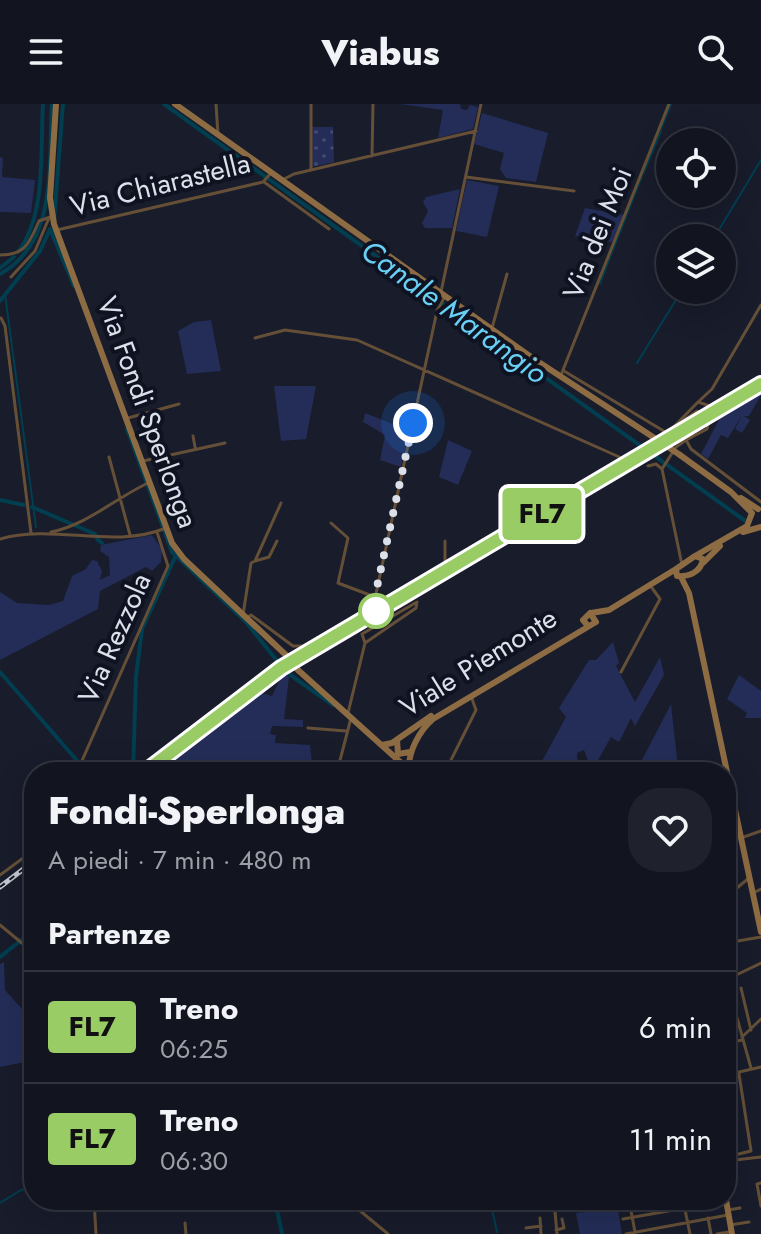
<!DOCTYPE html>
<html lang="it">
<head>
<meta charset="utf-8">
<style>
  body { margin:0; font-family:Jost,sans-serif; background:#1f222d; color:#f1f3f6; height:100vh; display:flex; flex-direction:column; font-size:30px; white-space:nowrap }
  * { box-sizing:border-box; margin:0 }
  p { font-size:26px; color:#9c9fa5 }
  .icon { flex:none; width:44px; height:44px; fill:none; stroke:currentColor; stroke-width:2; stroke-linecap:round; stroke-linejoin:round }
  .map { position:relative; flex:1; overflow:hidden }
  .details { position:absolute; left:24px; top:658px; width:712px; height:448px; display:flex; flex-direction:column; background:#121520; border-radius:32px; box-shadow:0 8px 32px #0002,0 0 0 2px #31343e }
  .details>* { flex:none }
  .badge { padding:0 16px; border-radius:6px; font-size:28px; line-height:52px }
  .controls { position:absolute; left:656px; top:24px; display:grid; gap:16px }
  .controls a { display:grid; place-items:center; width:80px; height:80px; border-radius:50%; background:#121520; box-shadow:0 8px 32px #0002,0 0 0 2px #31343e; font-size:40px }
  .you { position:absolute; width:40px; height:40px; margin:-20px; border:6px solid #fff; border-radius:50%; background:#1a73e8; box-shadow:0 0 0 12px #1a73e833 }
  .map>.badge { position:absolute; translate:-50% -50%; box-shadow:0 0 0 4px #fff }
  h2 { padding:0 24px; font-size:30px; line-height:72px }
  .round { display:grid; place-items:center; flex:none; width:84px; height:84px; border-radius:32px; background:#1f222d }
  .head { display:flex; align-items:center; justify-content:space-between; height:136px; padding:0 24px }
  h1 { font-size:38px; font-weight:800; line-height:60px }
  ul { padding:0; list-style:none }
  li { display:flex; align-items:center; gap:24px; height:112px; padding:0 24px; border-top:2px solid #31343e }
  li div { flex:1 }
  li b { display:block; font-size:30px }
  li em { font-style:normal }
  li .badge { min-width:88px; font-weight:700; text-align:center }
  header { display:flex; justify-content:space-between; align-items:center; height:104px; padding:0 24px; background:#121520; font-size:36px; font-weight:800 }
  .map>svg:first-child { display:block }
</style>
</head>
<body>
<header><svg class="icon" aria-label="menu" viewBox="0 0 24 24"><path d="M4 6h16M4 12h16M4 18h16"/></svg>Viabus<svg class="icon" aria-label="search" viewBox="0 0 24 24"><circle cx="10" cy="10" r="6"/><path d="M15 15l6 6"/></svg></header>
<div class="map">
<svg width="761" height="1130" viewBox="0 0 761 1130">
  <defs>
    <pattern id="park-dots" width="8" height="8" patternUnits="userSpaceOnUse" patternTransform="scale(2)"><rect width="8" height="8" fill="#232d57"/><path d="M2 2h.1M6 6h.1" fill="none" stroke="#424b6f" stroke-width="1.8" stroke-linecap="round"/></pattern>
  </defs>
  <rect width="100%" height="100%" fill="#181c2b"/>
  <path fill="#232d57" d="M400 0H460L461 5 467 6 470 1 478 3 473 25 438 34 443 6Z
    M482 9 548 29 536 78 506 74 500 65 504 49 474 40Z
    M0 53 3 54 2 73 35 76 31 109 0 108Z
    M467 76 499 82 487 133 456 127Z
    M460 85 452 124H425L422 119 428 107 423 98 426 93Z
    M585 104 624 111 612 138 575 132Z
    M211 216 221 267 187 270 178 227 194 218Z
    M274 282H316L306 335 281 337Z
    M761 284V291L749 312H744L750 316 742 329 735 325 742 311 728 334 721 331 708 355 701 350 724 306Z
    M365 309 400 323 411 320 401 363 380 356 385 331 363 318Z
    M448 336 472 347 458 381 439 373Z
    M152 431 162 446 161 458 152 467 146 463 100 487 98 505 0 556V488L17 499 49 501 63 497 72 472 86 465 92 456 97 457 102 467 100 476 110 471 109 453 100 447 101 441Z
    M613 538 619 559 616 562 635 598 660 553 664 571 635 622 631 614 619 638 611 633 592 667 584 646 577 649 578 668H536L566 613 559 604 589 556H596Z
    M283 569 289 573 284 615 303 616V623L272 622 270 630 276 631 275 639 310 641 312 660 270 657 268 666 149 668 256 587 272 592Z
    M739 571 761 587V614H745L747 609 727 595Z
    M671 600 677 655 669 668H644L642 656Z
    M4 858 5 886 22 905 23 897 34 902V950L25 946V958L0 963V860Z
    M587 1096H599L600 1101 617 1100 622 1130H580L576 1109 593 1107Z"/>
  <path fill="url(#park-dots)" d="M312 23H333L334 58 312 63Z"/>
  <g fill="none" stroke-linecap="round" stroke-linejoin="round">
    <path stroke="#013e50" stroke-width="2" d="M661 25 671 0
      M643 70 661 27
      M714 134 761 56
      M611 151 642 72
      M600 180 610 153
      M5 190 36 423
      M637 259 682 186
      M339 668 340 666
      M490 1096 497 1128
      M0 1099 21 1086 34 1084"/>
    <path stroke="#013e50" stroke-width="4" d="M164 0 744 416
      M54 117 63 0
      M50 125 74 182
      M18 148C47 110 40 46 43 0
      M0 164 14 153
      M0 170C59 138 48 58 52 0
      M0 197 40 147 50 125
      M127 325 172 448 246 518 286 568 333 601
      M0 396 24 401
      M32 403 95 430
      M97 435 102 439
      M0 568 87 668
      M133 668 136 573 142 525 176 451
      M0 853 34 826
      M275 1096 282 1130"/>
    <path stroke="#655037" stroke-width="3" d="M216 0 218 31
      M311 0V66
      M372 52 373 0
      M466 73 574 87
      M282 76 294 70 476 27
      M264 78 329 125
      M57 126 263 78 271 69
      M0 151C26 151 29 139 39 117L53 112
      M11 173 35 147 49 114
      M441 188 481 0
      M1 214 5 222 31 429
      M492 224 507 170
      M255 234 285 226 357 236 626 356
      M564 267 667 329
      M561 271 669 0
      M698 298 712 285 761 201
      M128 314 179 300
      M680 319 697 307 706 311
      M193 332 195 343
      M686 336 707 325 709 315
      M109 353 130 431
      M143 357 225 339
      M648 362 656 360 662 365 682 461
      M662 365 676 343 686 336 691 345 761 398
      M331 419 348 434 338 479 375 493
      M51 428C87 421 117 393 150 378
      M0 435C54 419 112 446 166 424
      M255 457 269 453 277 437
      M445 460V437
      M374 499 437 207 445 192
      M243 511 251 459 255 457 281 399
      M246 514 251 511 293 542H303L658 339 698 298 713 303 761 276
      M621 568 660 495 652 484
      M348 609 365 539 362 530 417 498 416 504 365 539
      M308 624 346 627
      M292 667 326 668
      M77 668 168 462 157 428
      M337 668 351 614
      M445 668 476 606 471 592
      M534 668 541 658
      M726 732 739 725
      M741 734 761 727
      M0 771 34 746
      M753 789 761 785
      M726 793 749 774
      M0 821 34 849
      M726 839 761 833
      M732 873 761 859
      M741 884 751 926
      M732 896 751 964
      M726 908 735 906
      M742 933 761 915
      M733 938 742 936
      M726 971 761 963
      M732 1039 734 1051
      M726 1053 751 1047 739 970
      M726 1057 761 1053
      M761 1079 757 1080 761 1102
      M94 1096 96 1130
      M347 1096 388 1130
      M554 1096 557 1130
      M629 1096 635 1128
      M683 1096 690 1130
      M641 1099 658 1096
      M514 1104 554 1101
      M728 1106 740 1104
      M540 1114 541 1130
      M708 1114 711 1130
      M623 1115 685 1104
      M185 1119 186 1130
      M730 1121 749 1118
      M526 1124 541 1122
      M556 1126 564 1124 562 1115
      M626 1130 728 1111
      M717 1130 729 1128"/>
    <path stroke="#8e6c43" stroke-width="6" d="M56 0 50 94 54 120 172 439 184 455 288 553
      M175 0 531 253 656 335
      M680 351 731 388 752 409 747 422 695 452
      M741 394 758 405
      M743 428 761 423
      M695 452 703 455C701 468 689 473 677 472L676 465Z
      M703 459 720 442
      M681 473 689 489 761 828
      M591 509 609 506 676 465
      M298 566 408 665
      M397 636 398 650 410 648
      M382 641 392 639 431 612
      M409 666C408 648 419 627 433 615L596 518 590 509 583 516 588 522
      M726 1096 732 1130"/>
    <defs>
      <path id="rail" d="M145 668 281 564 761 280
        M0 783 34 757"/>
    </defs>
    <use href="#rail" stroke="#c3c7d2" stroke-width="5"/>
    <use href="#rail" stroke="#0f1321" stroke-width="2" stroke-dasharray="6" stroke-linecap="butt"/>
    <path stroke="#655037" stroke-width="3" d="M706 311 709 315"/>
    <path stroke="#8e6c43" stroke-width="6" d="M656 335 680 351
      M288 553 298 566"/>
  </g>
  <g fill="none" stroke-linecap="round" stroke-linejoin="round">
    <defs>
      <path id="line" d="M145 668 281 564 761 280"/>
    </defs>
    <use href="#line" stroke="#fff" stroke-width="18"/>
    <use href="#line" stroke="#9acc66" stroke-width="12"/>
    <path stroke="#dce0ea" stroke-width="8" stroke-dasharray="0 14.4" d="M376 507 373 501 413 319"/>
  </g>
  <circle fill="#fff" stroke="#9acc66" stroke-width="4" cx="376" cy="507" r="16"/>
  <g text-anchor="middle" stroke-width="8" stroke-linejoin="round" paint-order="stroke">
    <g font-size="28" fill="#dce0ea" stroke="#0f1321">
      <text transform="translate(160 80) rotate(-14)" y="10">Via Chiarastella</text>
      <text transform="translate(597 129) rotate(-68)" y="10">Via dei Moi</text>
      <text transform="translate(148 308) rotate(70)" y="10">Via Fondi Sperlonga</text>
      <text transform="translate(114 534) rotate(-66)" y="10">Via Rezzola</text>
      <text transform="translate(478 558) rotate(-32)" y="10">Viale Piemonte</text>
    </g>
    <g font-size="30" font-style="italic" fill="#69d0f5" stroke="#0f1321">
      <text transform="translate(454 208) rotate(36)" y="10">Canale Marangio</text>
    </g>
  </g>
</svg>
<div class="controls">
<a><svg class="icon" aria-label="locate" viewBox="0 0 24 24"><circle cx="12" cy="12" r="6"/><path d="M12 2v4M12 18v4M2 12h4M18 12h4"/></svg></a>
<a><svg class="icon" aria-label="layers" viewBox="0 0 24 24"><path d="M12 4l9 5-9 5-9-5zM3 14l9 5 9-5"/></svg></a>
</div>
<div class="you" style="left:413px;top:319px"></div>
<b class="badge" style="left:542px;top:410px;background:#9acc66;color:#111">FL7</b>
<section class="details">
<div class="head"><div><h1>Fondi-Sperlonga</h1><p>A piedi · 7 min · 480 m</p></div><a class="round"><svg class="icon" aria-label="heart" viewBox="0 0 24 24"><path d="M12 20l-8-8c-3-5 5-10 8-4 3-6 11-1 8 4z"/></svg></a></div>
<h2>Partenze</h2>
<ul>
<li><span class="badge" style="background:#9acc66;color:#111">FL7</span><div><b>Treno</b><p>06:25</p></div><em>6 min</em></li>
<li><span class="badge" style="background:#9acc66;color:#111">FL7</span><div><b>Treno</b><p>06:30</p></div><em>11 min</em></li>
</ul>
</section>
</div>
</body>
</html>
